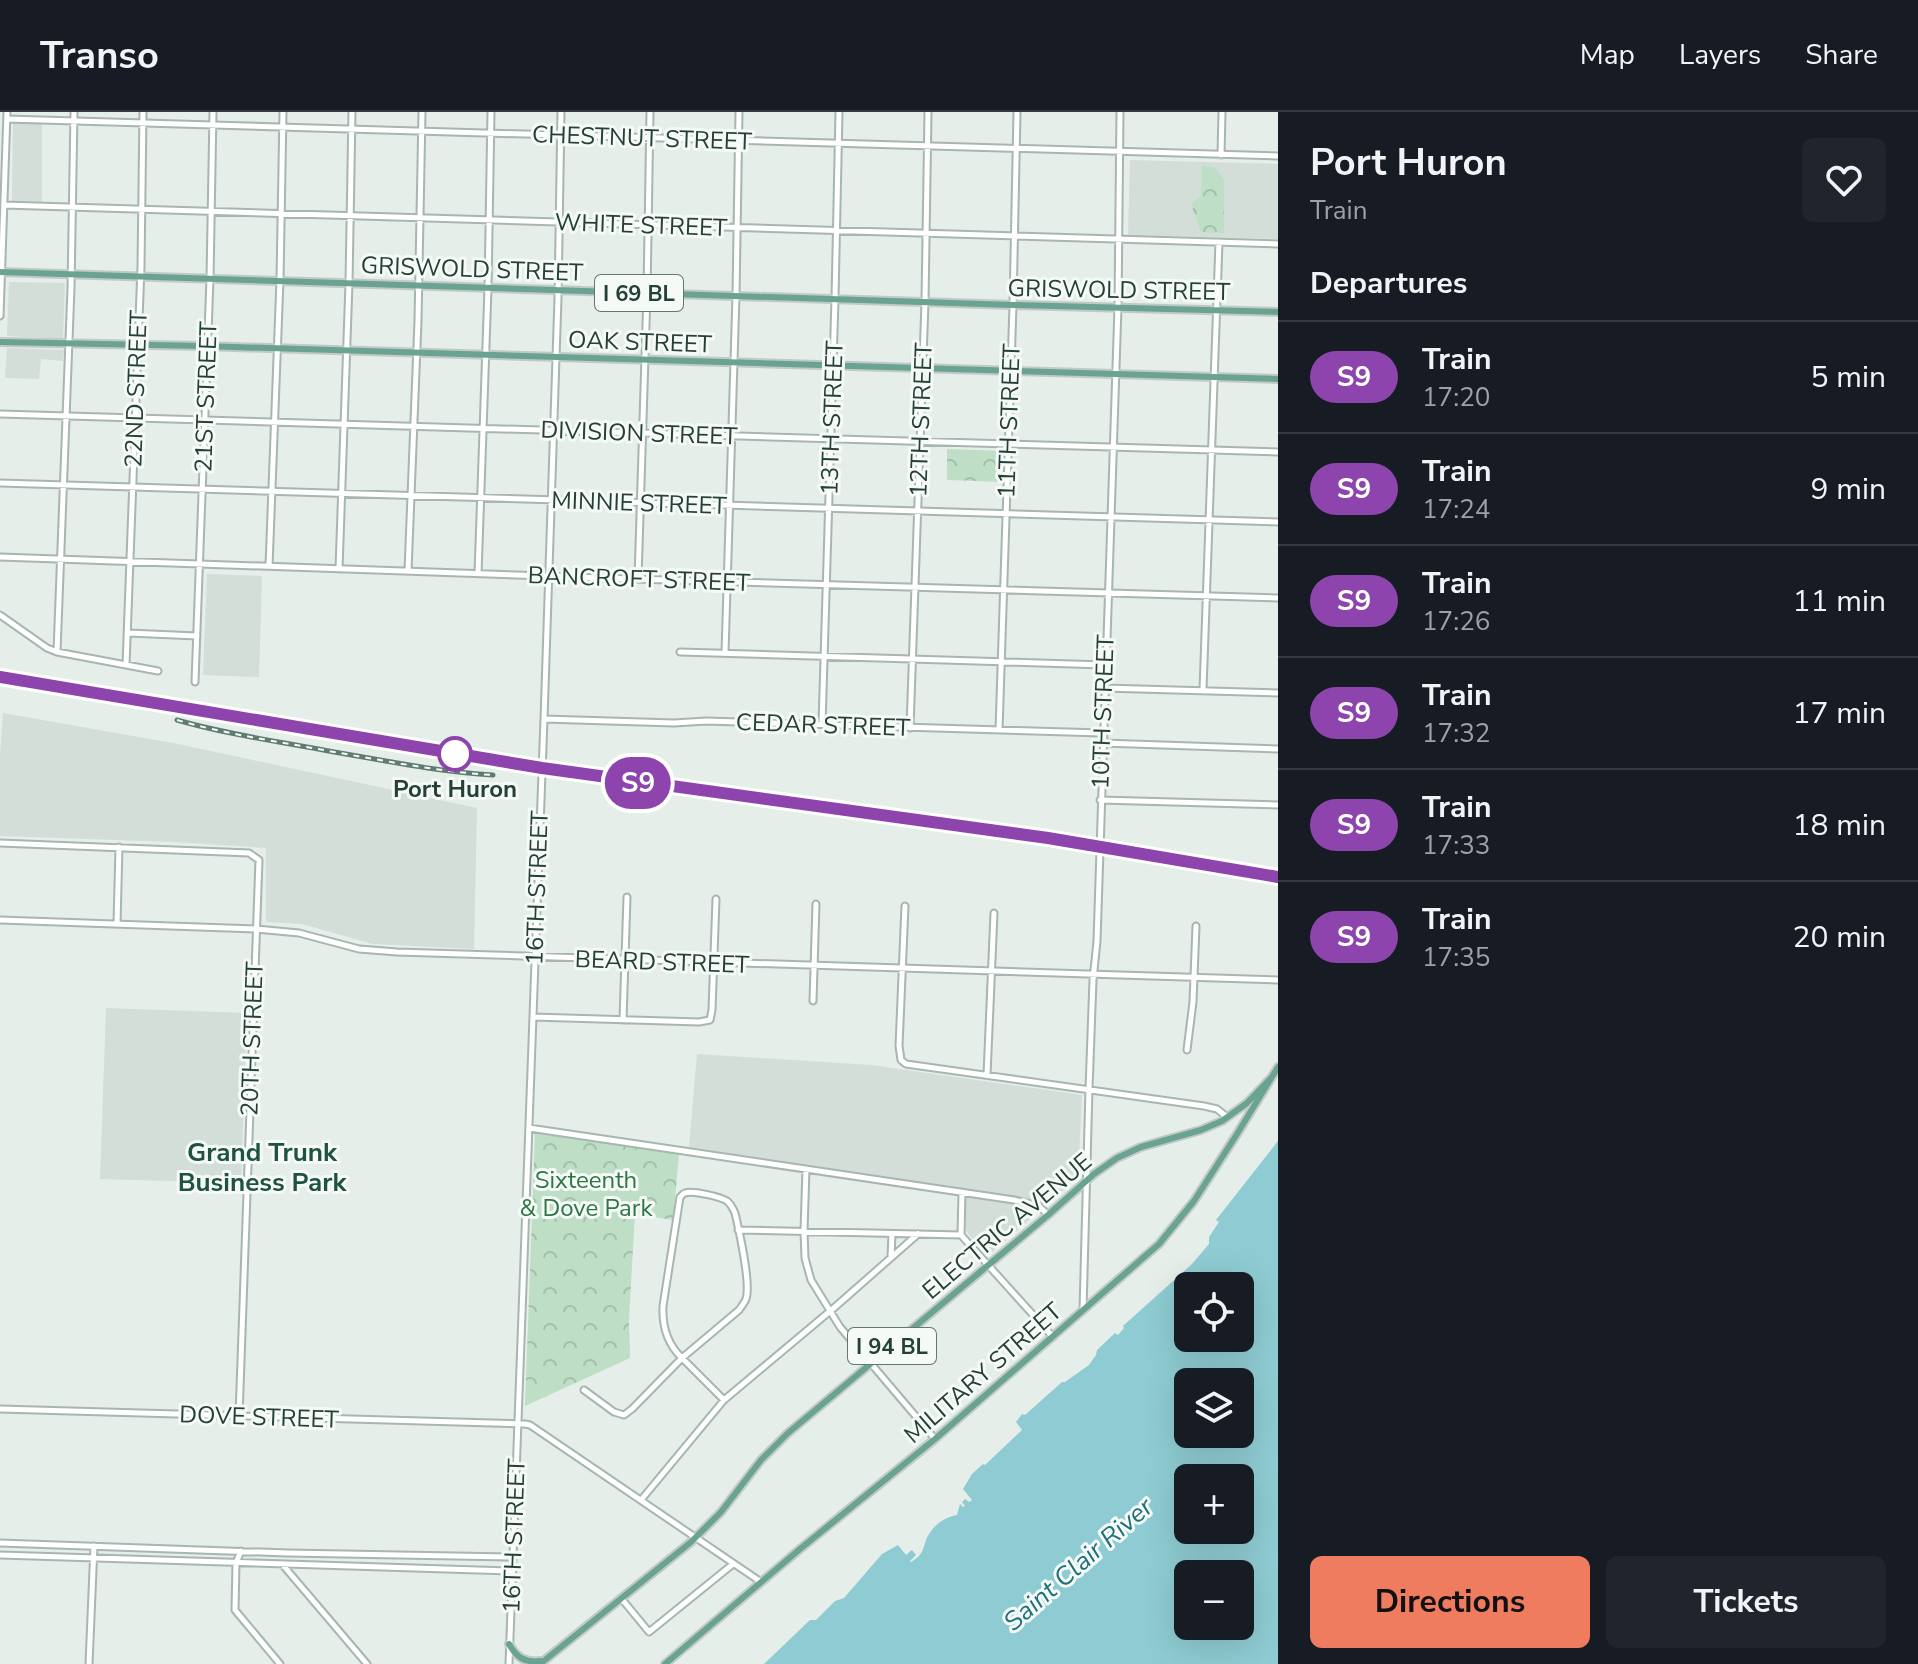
<!DOCTYPE html>
<html lang="en">
<head>
<meta charset="utf-8">
<style>
  body { margin:0; font-family:"Nunito Sans",sans-serif; background:#20242c; color:#f1f3f6; height:100vh; display:flex; flex-direction:column; font-size:30px; white-space:nowrap }
  * { box-sizing:border-box; margin:0 }
  p { font-size:26px; color:#9ea1a6 }
  .icon { flex:none; width:44px; height:44px; fill:none; stroke:currentColor; stroke-width:2; stroke-linecap:round; stroke-linejoin:round }
  .map { position:relative; flex:1; overflow:hidden }
  .panel { display:flex; flex-direction:column; background:#171b24; width:640px }
  .panel>* { flex:none }
  .badge { padding:0 16px; border-radius:26px; font-size:28px; line-height:52px }
  .buttons { position:absolute; left:1174px; top:1160px; display:grid; gap:16px }
  .buttons a { display:grid; place-items:center; width:80px; height:80px; border-radius:12px; background:#171b24; box-shadow:0 8px 32px #0002; font-size:40px }
  .map>.badge { position:absolute; translate:-50% -50%; box-shadow:0 0 0 4px #fff }
  h2 { padding:0 32px; font-size:30px; line-height:72px }
  .round { display:grid; place-items:center; flex:none; width:84px; height:84px; border-radius:12px; background:#20242c }
  .headline { display:flex; align-items:center; justify-content:space-between; height:136px; padding:0 32px }
  h1 { font-size:38px; font-weight:700; line-height:60px }
  .primary-button { display:flex; gap:16px; margin-top:auto; padding:16px 32px }
  .primary-button a { flex:1; height:92px; border-radius:12px; background:#f07c60; color:#111; font-size:32px; font-weight:700; line-height:92px; text-align:center }
  .primary-button a+a { background:#20242c; color:#f1f3f6 }
  ul { padding:0; list-style:none }
  li { display:flex; align-items:center; gap:24px; height:112px; padding:0 32px; border-top:2px solid #363941 }
  li div { flex:1 }
  li b { display:block; font-size:30px }
  li em { font-style:normal }
  li .badge { min-width:88px; font-weight:700; text-align:center }
  header { display:flex; align-items:center; gap:48px; box-sizing:border-box; height:112px; padding:0 40px; background:#171b24; border-bottom:2px solid #363941 }
  header strong { font-size:38px }
  nav { display:flex; gap:44px; margin-inline-start:auto; font-size:28px }
  main { display:flex; flex:1; min-height:0 }
  .map>svg:first-child { display:block }
</style>
</head>
<body>
<header>
<strong>Transo</strong>
<nav><a>Map</a><a>Layers</a><a>Share</a></nav>
</header>
<main>
<div class="map">
<svg width="1278" height="1552" viewBox="0 0 1278 1552">
  <defs>
    <pattern id="forest-crowns" width="20" height="18" patternUnits="userSpaceOnUse" patternTransform="scale(2)"><rect width="20" height="18" fill="#bedec5"/><path d="M2 6a3 3 0 1 1 6 0M12 15a3 3 0 1 1 6 0" fill="none" stroke="#a3c0aa"/></pattern>
  </defs>
  <rect width="100%" height="100%" fill="#e5eee9"/>
  <path fill="#d3ded8" d="M13 11 42 12V90L12 89Z
    M1130 48 1278 52V127L1128 123Z
    M9 170 65 171 63 227 7 224Z
    M7 236 64 238 63 249 41 247 39 267 5 266Z
    M207 462 262 464 259 565 203 563Z
    M3 601 178 632 477 696 474 837 373 832 302 812 266 810V736L174 730 0 724V645Z
    M106 896 247 901 241 1071 100 1067Z
    M697 942 871 953 1082 983 1078 1065 988 1144 966 1119V1080L689 1035Z"/>
  <path fill="url(#forest-crowns)" d="M1202 54 1214 55 1224 67V121L1201 120 1193 99 1192 91 1201 84Z
    M947 337 1005 339 1004 370 947 368Z
    M535 1021 679 1042 673 1108 635 1102 629 1207 630 1246 525 1294Z"/>
  <path fill="#8ecbd2" fill-rule="evenodd" d="M1278 1029V1552H764L810 1508H816L835 1489 844 1486 882 1442 898 1433 906 1443 912 1438 916 1443 910 1449 911 1450C913 1449 920 1444 921 1441 922 1441 926 1429 926 1428 932 1414 944 1405 957 1403L960 1392 963 1395 965 1394 962 1390 965 1387 969 1390 972 1388 963 1377 972 1362 983 1352 985 1353 1022 1318 1016 1310 1022 1302 1025 1303 1062 1270H1065L1089 1253 1096 1243 1097 1238 1115 1221 1118 1223 1124 1216 1123 1214 1192 1152 1209 1132V1125L1219 1110 1216 1108ZM1188 1174H1240V1226H1188ZM1188 1270H1240V1322H1188ZM1188 1366H1240V1418H1188ZM1188 1462H1240V1514H1188Z"/>
  <g fill="none" stroke-linecap="round" stroke-linejoin="round">
    <defs>
      <path id="minor" d="M7 7 1278 44
        M1221 43 1222 0
        M4 93 1278 132
        M0 204 7 0
        M0 302 1278 340
        M0 371 1278 410
        M0 445 633 467 1278 486
        M269 454 280 168 283 0
        M339 457 349 171 352 0
        M408 459 418 209 422 0
        M478 462 488 176 491 0
        M638 467 647 181 650 0
        M0 503 47 536 57 540 158 559
        M128 521 197 524
        M57 540 71 176 74 0
        M680 540 1105 553
        M725 541 736 184 739 0
        M126 553 141 155 143 0
        M195 570 210 167 213 0
        M1104 576 1278 581
        M1203 578 1219 130
        M544 607 674 611 706 609 1102 621
        M822 613 835 187 839 0
        M910 616 925 190 928 0
        M999 618 1013 193 1017 0
        M1103 631 1278 637
        M1100 688 1278 693
        M0 731 249 741 259 748 239 1304
        M905 794 899 934 901 948 906 952 1204 994 1217 997 1227 1005
        M0 808 256 817 299 821 359 837 397 840 1278 868
        M117 812 119 735
        M813 889 816 792
        M533 905 699 910 710 908 712 898 716 787
        M623 908 627 785
        M1187 938 1193 890 1196 814
        M987 963 994 801
        M529 1016 1014 1088 1039 1094 1048 1103
        M806 1057 804 1119 805 1146 811 1168 840 1215 935 1327
        M962 1080 961 1123 1053 1225
        M738 1118 961 1123
        M891 1145 892 1122
        M1083 1198 1089 977 1093 868 1097 829 1118 195 1120 0
        M584 1278 614 1300 624 1303 632 1297 682 1246 739 1198C741 1195 745 1190 746 1187 751 1172 739 1118 735 1101 732 1095 732 1093 727 1089 721 1085 692 1078 685 1081 683 1081 682 1084 680 1085L663 1194C662 1215 667 1232 682 1246L724 1288
        M0 1297 525 1312 530 1313 761 1470
        M641 1388 724 1288 835 1195 918 1122
        M0 1431 288 1441 514 1445
        M241 1439 236 1451 235 1498 280 1552
        M0 1443 513 1459
        M282 1452 367 1552
        M621 1486 649 1520 733 1452
        M89 1552 94 1434
        M509 1552 544 607 558 186 561 0"/>
      <path id="major" d="M0 160 1013 193 1278 200
        M0 230 202 234 1278 267
        M509 1532C517 1546 525 1551 541 1549
        M540 1552 691 1430 721 1400 761 1348 788 1321 1048 1103 1094 1062 1117 1046 1141 1035 1201 1018 1222 1009 1247 991 1271 966
        M665 1552 800 1437 935 1327 1159 1132 1194 1089 1237 1022 1278 955"/>
    </defs>
    <use href="#minor" stroke="#a7b6b0" stroke-width="9"/>
    <use href="#major" stroke="#c2cac7" stroke-width="10"/>
    <use href="#minor" stroke="#fff" stroke-width="5"/>
    <use href="#major" stroke="#6aa391" stroke-width="6"/>
    <defs>
      <path id="rail" d="M0 569 585 663 1048 726
        M177 608C229 623 282 630 334 640 387 649 440 660 493 663"/>
    </defs>
    <use href="#rail" stroke="#5f7b72" stroke-width="5"/>
    <use href="#rail" stroke="#f5faf7" stroke-width="2" stroke-dasharray="6" stroke-linecap="butt"/>
  </g>
  <g fill="none" stroke-linecap="round" stroke-linejoin="round">
    <defs>
      <path id="line" d="M0 565 542 656 1048 726 1278 765"/>
    </defs>
    <use href="#line" stroke="#fff" stroke-width="18"/>
    <use href="#line" stroke="#8e44ad" stroke-width="12"/>
  </g>
  <circle fill="#fff" stroke="#8e44ad" stroke-width="4" cx="455" cy="642" r="16"/>
  <g text-anchor="middle" stroke-width="6" stroke-linejoin="round" paint-order="stroke">
    <g fill="#f5faf7" stroke="#637871" stroke-width="2">
      <rect x="595" y="163" width="88" height="36" rx="6"/>
      <rect x="848" y="1216" width="88" height="36" rx="6"/>
    </g>
    <g font-size="22" font-weight="bold" fill="#244037">
      <text x="639" y="189">I 69 BL</text>
      <text x="892" y="1242">I 94 BL</text>
    </g>
    <g font-size="24" fill="#244037" stroke="#f5faf7">
      <text transform="translate(642 26) rotate(2)" y="8">CHESTNUT STREET</text>
      <text transform="translate(641 113) rotate(2)" y="8">WHITE STREET</text>
      <text transform="translate(472 157) rotate(2)" y="8">GRISWOLD STREET</text>
      <text transform="translate(1119 178) rotate(1)" y="8">GRISWOLD STREET</text>
      <text transform="translate(640 230) rotate(2)" y="8">OAK STREET</text>
      <text transform="translate(136 277) rotate(-88)" y="8">22ND STREET</text>
      <text transform="translate(206 285) rotate(-88)" y="8">21ST STREET</text>
      <text transform="translate(832 306) rotate(-88)" y="8">13TH STREET</text>
      <text transform="translate(921 308) rotate(-88)" y="8">12TH STREET</text>
      <text transform="translate(1009 309) rotate(-88)" y="8">11TH STREET</text>
      <text transform="translate(639 321) rotate(2)" y="8">DIVISION STREET</text>
      <text transform="translate(639 391) rotate(2)" y="8">MINNIE STREET</text>
      <text transform="translate(639 467) rotate(2)" y="8">BANCROFT STREET</text>
      <text transform="translate(1103 600) rotate(-88)" y="8">10TH STREET</text>
      <text transform="translate(823 613) rotate(2)" y="8">CEDAR STREET</text>
      <text transform="translate(537 776) rotate(-88)" y="8">16TH STREET</text>
      <text transform="translate(662 850) rotate(2)" y="8">BEARD STREET</text>
      <text transform="translate(252 927) rotate(-88)" y="8">20TH STREET</text>
      <text transform="translate(1007 1114) rotate(-40)" y="8">ELECTRIC AVENUE</text>
      <text transform="translate(983 1261) rotate(-41)" y="8">MILITARY STREET</text>
      <text transform="translate(259 1305) rotate(2)" y="8">DOVE STREET</text>
      <text transform="translate(514 1424) rotate(-88)" y="8">16TH STREET</text>
    </g>
    <g font-size="24" font-weight="bold" fill="#244037" stroke="#f5faf7">
      <text x="455" y="685">Port Huron</text>
    </g>
    <g font-size="24" fill="#2e7646" stroke="#f5faf7">
      <text x="586" y="1076">Sixteenth<tspan x="586" dy="28">&amp; Dove Park</tspan></text>
    </g>
    <g font-size="26" font-weight="bold" fill="#205243" stroke="#f5faf7">
      <text x="262" y="1049">Grand Trunk<tspan x="262" dy="30">Business Park</tspan></text>
    </g>
    <g font-size="26" font-style="italic" fill="#1e717b" stroke="#f5faf7">
      <text transform="translate(1078 1452) rotate(-41)" y="9">Saint Clair River</text>
    </g>
  </g>
</svg>
<div class="buttons">
<a><svg class="icon" aria-label="locate" viewBox="0 0 24 24"><circle cx="12" cy="12" r="6"/><path d="M12 2v4M12 18v4M2 12h4M18 12h4"/></svg></a>
<a><svg class="icon" aria-label="layers" viewBox="0 0 24 24"><path d="M12 4l9 5-9 5-9-5zM3 14l9 5 9-5"/></svg></a>
<a>+</a>
<a>−</a>
</div>
<b class="badge" style="left:638px;top:671px;background:#8e44ad;color:#fff">S9</b>
</div>
<section class="panel">
<div class="headline"><div><h1>Port Huron</h1><p>Train</p></div><a class="round"><svg class="icon" aria-label="heart" viewBox="0 0 24 24"><path d="M12 20l-8-8c-3-5 5-10 8-4 3-6 11-1 8 4z"/></svg></a></div>
<h2>Departures</h2>
<ul>
<li><span class="badge" style="background:#8e44ad;color:#fff">S9</span><div><b>Train</b><p>17:20</p></div><em>5 min</em></li>
<li><span class="badge" style="background:#8e44ad;color:#fff">S9</span><div><b>Train</b><p>17:24</p></div><em>9 min</em></li>
<li><span class="badge" style="background:#8e44ad;color:#fff">S9</span><div><b>Train</b><p>17:26</p></div><em>11 min</em></li>
<li><span class="badge" style="background:#8e44ad;color:#fff">S9</span><div><b>Train</b><p>17:32</p></div><em>17 min</em></li>
<li><span class="badge" style="background:#8e44ad;color:#fff">S9</span><div><b>Train</b><p>17:33</p></div><em>18 min</em></li>
<li><span class="badge" style="background:#8e44ad;color:#fff">S9</span><div><b>Train</b><p>17:35</p></div><em>20 min</em></li>
</ul>
<div class="primary-button"><a>Directions</a><a>Tickets</a></div>
</section>
</main>
</body>
</html>
